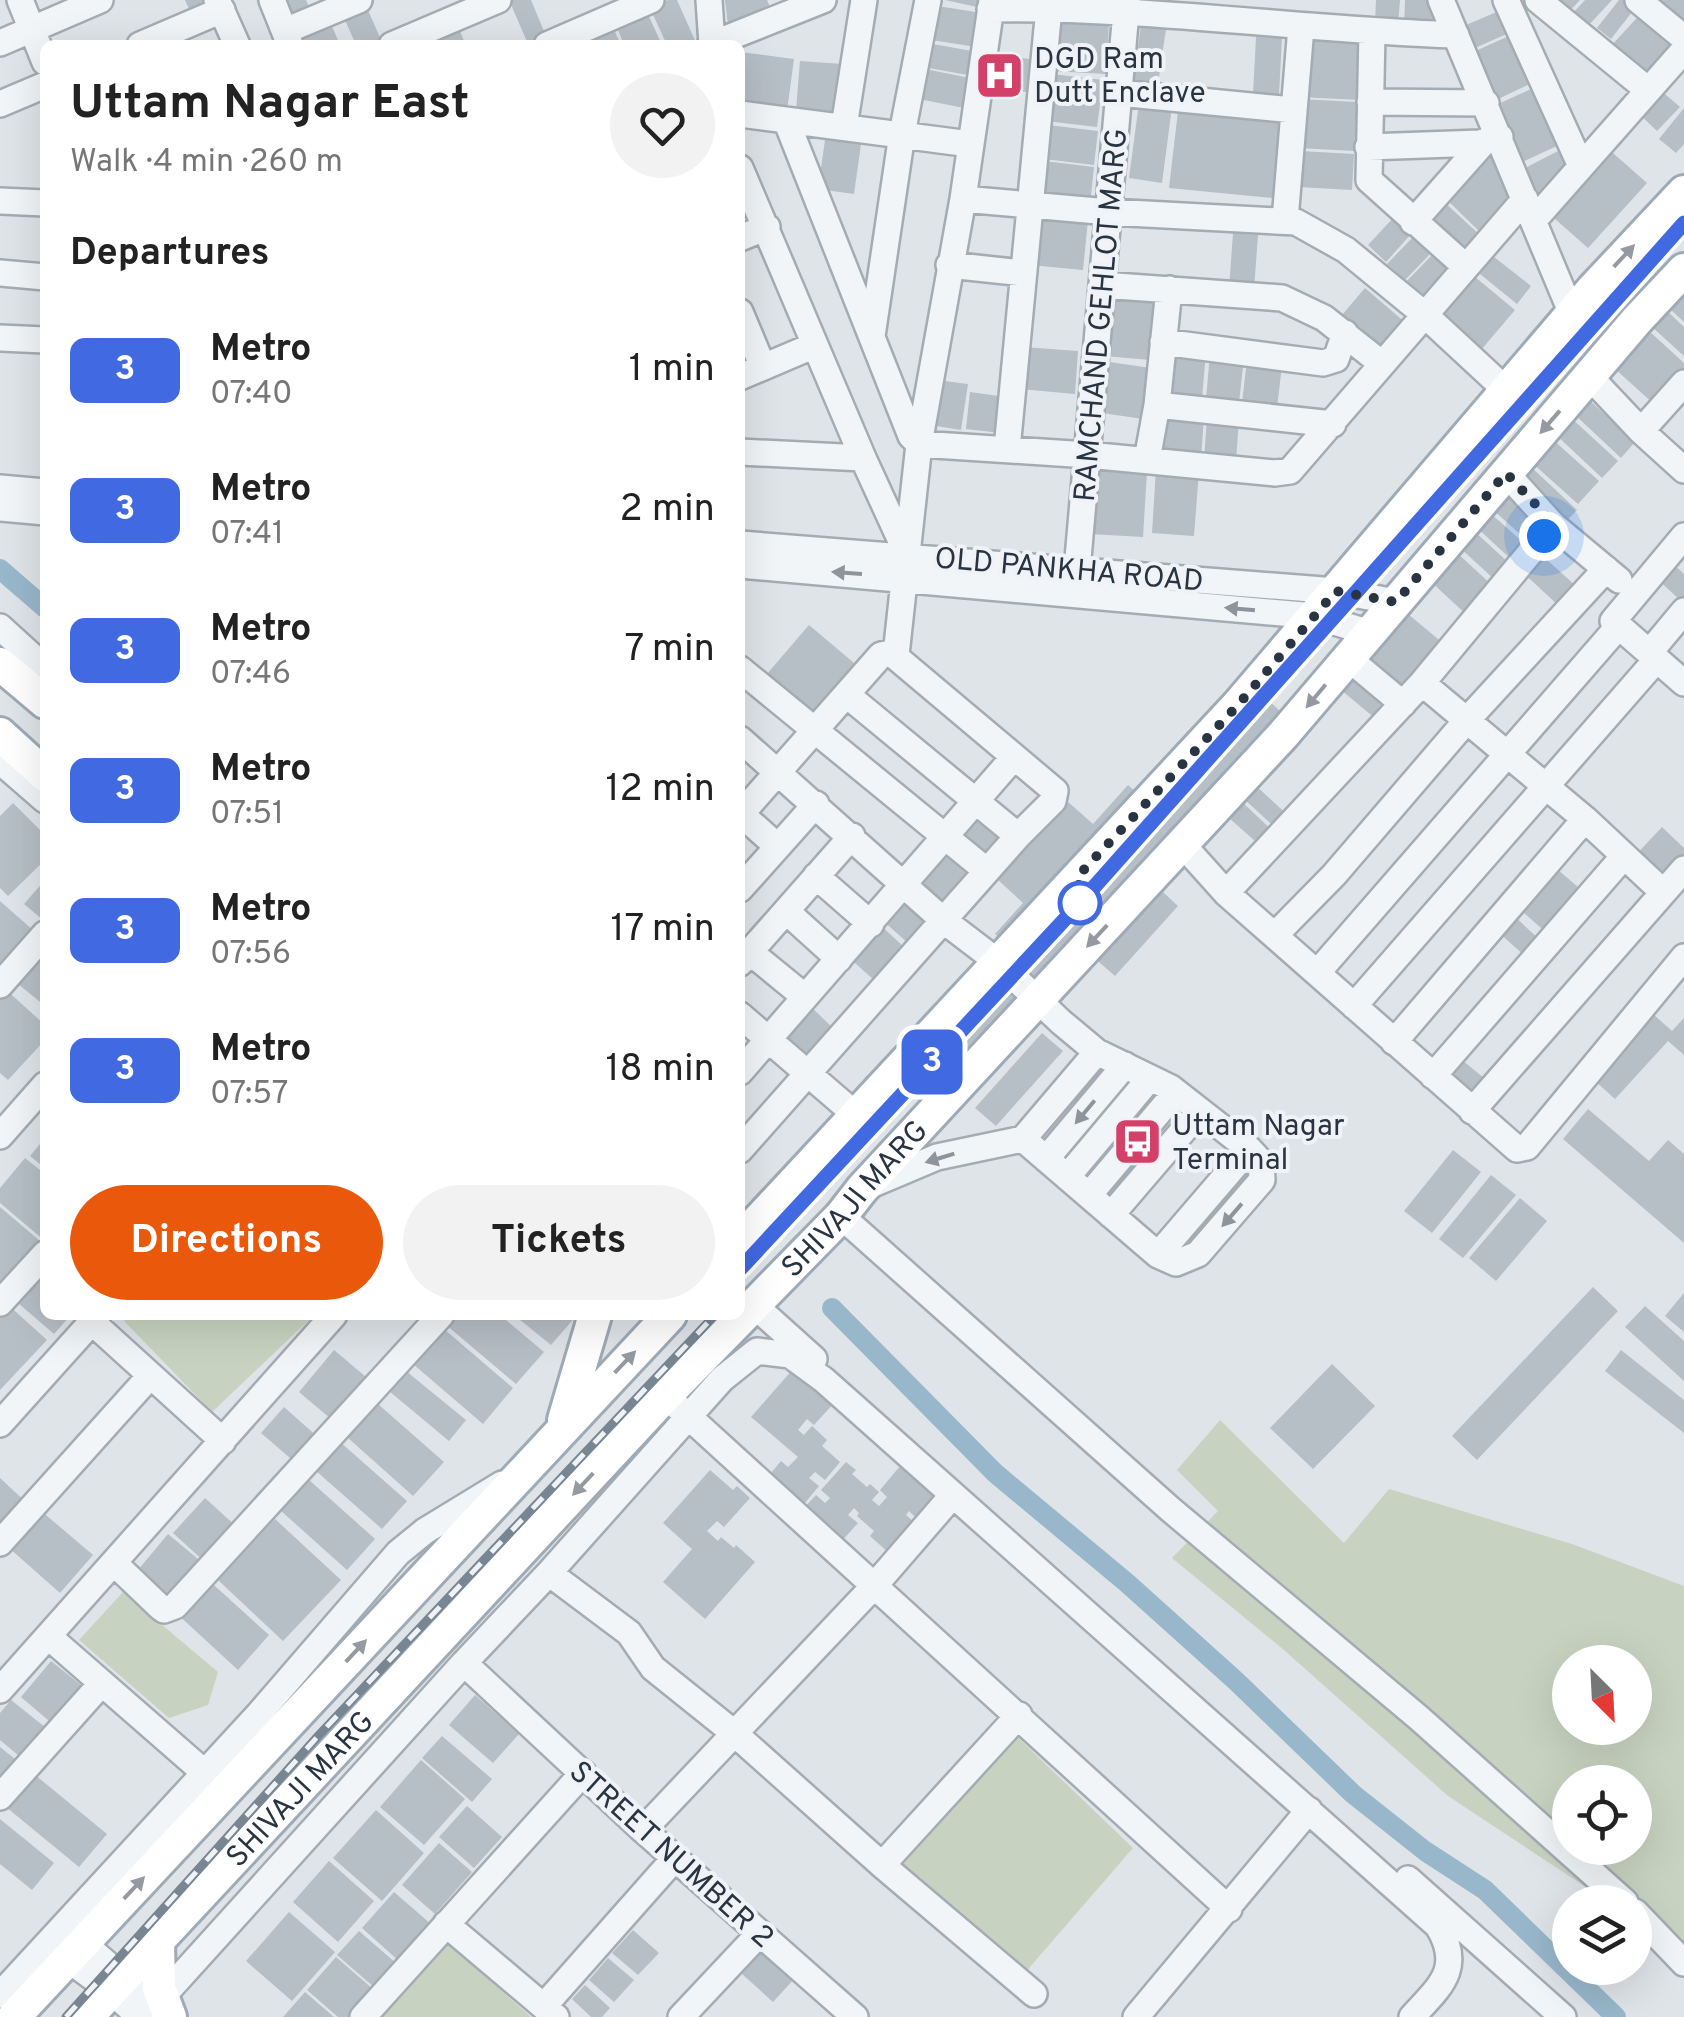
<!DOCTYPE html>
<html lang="en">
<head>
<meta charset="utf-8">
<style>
  body { margin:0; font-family:Overpass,sans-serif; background:#f2f2f2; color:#222; height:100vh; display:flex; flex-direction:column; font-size:38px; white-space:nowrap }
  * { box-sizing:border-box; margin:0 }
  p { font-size:32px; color:#767676 }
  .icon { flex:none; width:55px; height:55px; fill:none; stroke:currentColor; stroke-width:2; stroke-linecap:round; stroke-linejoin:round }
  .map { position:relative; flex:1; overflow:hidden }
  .drawer { position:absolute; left:40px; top:40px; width:705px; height:1280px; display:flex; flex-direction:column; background:#fff; border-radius:15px; box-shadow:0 10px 40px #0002 }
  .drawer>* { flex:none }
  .badge { padding:0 20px; border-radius:15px; font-size:35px; line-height:65px }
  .needle { width:65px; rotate:156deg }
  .fabs { position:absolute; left:1552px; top:1645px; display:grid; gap:20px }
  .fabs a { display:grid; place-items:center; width:100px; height:100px; border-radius:50%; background:#fff; box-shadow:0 10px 40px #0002; font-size:50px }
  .you { position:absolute; width:50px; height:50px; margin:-25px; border:8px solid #fff; border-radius:50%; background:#1a73e8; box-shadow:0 0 0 15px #1a73e833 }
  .map>.badge { position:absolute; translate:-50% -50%; box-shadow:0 0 0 5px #fff }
  h2 { padding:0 30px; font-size:38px; line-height:90px }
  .round { display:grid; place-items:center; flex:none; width:105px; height:105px; border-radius:52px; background:#f2f2f2 }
  .headline { display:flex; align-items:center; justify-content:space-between; height:170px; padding:0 30px }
  h1 { font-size:48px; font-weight:700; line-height:75px }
  .button { display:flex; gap:20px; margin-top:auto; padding:20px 30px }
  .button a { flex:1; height:115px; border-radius:60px; background:#ea580c; color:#fff; font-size:40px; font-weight:700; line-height:115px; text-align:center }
  .button a+a { background:#f2f2f2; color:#222 }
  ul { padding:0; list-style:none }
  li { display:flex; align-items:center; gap:30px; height:140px; padding:0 30px }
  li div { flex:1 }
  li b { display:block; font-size:38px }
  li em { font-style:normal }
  li .badge { min-width:110px; font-weight:700; text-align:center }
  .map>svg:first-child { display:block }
</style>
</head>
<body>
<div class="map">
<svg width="1684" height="2017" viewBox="0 0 1684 2017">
  <rect width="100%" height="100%" fill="#dfe4e9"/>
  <path fill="#c7d3c0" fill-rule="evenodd" d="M129 1315H306L310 1319 212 1412 124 1321Z
    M1220 1420 1344 1543 1389 1489 1572 1544 1684 1586V1952L1448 1796 1284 1650 1172 1558 1218 1511 1177 1470ZM1570 1662H1635V1728H1570ZM1570 1782H1635V1848H1570Z
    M123 1592 218 1672 208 1705 169 1718 79 1640Z
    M1009 1729 1133 1848 1023 1975 890 1852Z
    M444 1939 531 2017H377Z"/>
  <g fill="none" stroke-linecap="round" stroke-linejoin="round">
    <path stroke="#99b7cb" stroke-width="20" d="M0 569 45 608
      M832 1308 995 1473 1127 1583 1236 1681 1353 1794 1425 1851 1485 1890 1616 2017"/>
  </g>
  <path fill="#b6bec6" d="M185 0H211L192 16Z
    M282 0H306L313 16 292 25Z
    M509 0H531L546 36 528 44Z
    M668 0H677L697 45H667L650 8Z
    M725 0H767L773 14 729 33Z
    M945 0H988L986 9Z
    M1376 0H1400L1398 25 1375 24Z
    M1405 0H1433L1447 29 1404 27Z
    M1545 0H1580L1564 17Z
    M1585 0H1612L1587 27 1573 13Z
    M1619 0H1635L1639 3 1611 39 1597 28Z
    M1643 0H1684V33Z
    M364 1 382 42 376 45H356L341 11Z
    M931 5 982 13 976 47 925 39Z
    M1646 8 1683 40 1648 79 1611 46Z
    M1499 11 1509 33 1468 51 1459 28Z
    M647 12 662 45H624L616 25Z
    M1053 18 1109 21 1106 74 1050 71Z
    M329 19 340 45H298L294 35Z
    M455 20 466 45H444L437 28Z
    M612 25 621 45H583L580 38Z
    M1141 26 1166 29 1158 84 1133 81Z
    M1511 35 1532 83 1492 102 1469 54Z
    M1256 37 1282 38 1279 95 1253 94Z
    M1303 38 1363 41 1359 100 1300 97Z
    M927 43 972 51 968 75 923 67Z
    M740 52 794 59 787 111 740 105Z
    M990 54 1037 60 1032 93 985 86Z
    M800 61 843 64 840 113 796 110Z
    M920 68 970 78 964 108 914 98Z
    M1052 74 1103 80 1097 127 1046 121Z
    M1533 88 1559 145 1520 163 1494 106Z
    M1658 88 1680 107 1657 131 1636 111Z
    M1299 99 1357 102 1354 151 1297 148Z
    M1139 103 1172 107 1162 183 1129 178Z
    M1684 108V144L1676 153 1659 139Z
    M1178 111 1281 122 1273 198 1169 188Z
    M1048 125 1098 131 1094 165 1044 159Z
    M826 133 862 137 854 194 818 189Z
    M1497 141 1515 195 1480 232 1444 197Z
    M1605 146 1647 183 1588 248 1546 211Z
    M1564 148 1571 162 1540 202 1525 168Z
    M1300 151 1354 154 1352 190 1298 187Z
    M1044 161 1094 167 1090 205 1039 199Z
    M1441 199 1482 237 1462 258 1421 220Z
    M1035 214 1088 220 1083 270 1030 265Z
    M1394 217 1412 233 1386 262 1368 245Z
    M1233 233 1258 235 1254 290 1229 289Z
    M1415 235 1432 252 1405 280 1387 264Z
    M1434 253 1454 272 1424 303 1404 284Z
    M1489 253 1531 286 1517 304 1475 270Z
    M1469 272 1515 310 1481 350 1435 312Z
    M1365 288 1407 324 1378 357 1336 322Z
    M1684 290V322L1668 307Z
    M1108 292 1155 296 1151 360 1104 356Z
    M1666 310 1684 327V356L1651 326Z
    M1648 330 1684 363V376L1656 406 1613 367Z
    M1023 347 1078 351 1075 394 1020 389Z
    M1168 349 1206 352 1202 399 1164 396Z
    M1210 354 1244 357 1239 403 1206 399Z
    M1247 360 1282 365 1277 408 1242 403Z
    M1109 362 1151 368 1143 419 1102 413Z
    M937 380 968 384 961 430 930 425Z
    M970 392 1006 397 1001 433 966 429Z
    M1587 398 1635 442 1621 458 1573 413Z
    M1160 412 1204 416 1201 460 1157 457Z
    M1207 416 1239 418 1236 463 1204 461Z
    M1569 416 1618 461 1602 478 1554 433Z
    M1551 438 1599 481 1578 504 1530 461Z
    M1530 466 1577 510 1560 528 1515 482Z
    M1094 469 1147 472 1143 537 1090 534Z
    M1156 469 1199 471 1194 536 1152 533Z
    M1510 488 1548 523 1530 543 1491 508Z
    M1488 511 1527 546 1513 561 1474 525Z
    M1473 530 1510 564 1495 580 1458 546Z
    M1454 550 1494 587 1468 616 1428 579Z
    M1536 550 1577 587 1559 606 1518 568Z
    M1669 560 1684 574V596L1680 600 1654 576Z
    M1402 609 1444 644 1398 697 1357 662Z
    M809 625 860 668 813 724 761 681Z
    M1353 663 1395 699 1377 720 1334 684Z
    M1243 677 1280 711 1176 826 1188 837 1149 879 1178 906 1115 976 1085 950 931 1098 895 1065 1006 943 995 934 1023 903 996 878 1067 801 1093 824 1128 785 1137 793Z
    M1254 784 1293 820 1281 833 1242 797Z
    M1242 802 1278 836 1265 850 1228 817Z
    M13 803 45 835V860L8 896 0 888V816Z
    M977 810 1005 836 981 863 952 837Z
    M1662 827 1684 848V860L1660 886 1631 860Z
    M949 842 978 868 941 909 912 884Z
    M1551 864 1585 893 1548 934 1515 905Z
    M45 880V918L43 920 24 904Z
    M904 893 932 918 909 944 881 919Z
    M0 901 34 931 0 968Z
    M1511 913 1542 942 1527 958 1496 930Z
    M876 921 905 948 875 981 845 954Z
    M45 940V1006L12 979Z
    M3 987 45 1025V1040L8 1080 0 1073V990Z
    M805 1001 835 1030 803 1063 773 1034Z
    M1653 1014 1672 1031 1684 1018V1055L1668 1041 1615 1099 1594 1080Z
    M1042 1033 1063 1051 996 1126 975 1108Z
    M1456 1055 1490 1083 1474 1102 1441 1073Z
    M1588 1109 1649 1161 1668 1140 1684 1154V1243L1563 1139Z
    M45 1138V1168L30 1156Z
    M1453 1150 1481 1172 1432 1233 1404 1211Z
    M25 1158 45 1174V1241L0 1203V1188Z
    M1491 1175 1516 1195 1463 1258 1439 1239Z
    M1520 1198 1547 1221 1496 1281 1469 1258Z
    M0 1207 40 1241 3 1286 0 1284Z
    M45 1269V1315H71L54 1334 11 1297Z
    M1593 1287 1618 1311 1477 1460 1452 1436Z
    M1684 1293V1332L1665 1316Z
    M5 1302 47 1340 0 1390V1307Z
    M1645 1306 1684 1341V1381L1625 1327Z
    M453 1315H500L544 1352 516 1384 445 1324Z
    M514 1315H577L551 1345Z
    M444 1329 513 1388 483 1424 413 1364Z
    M334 1350 372 1382 337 1424 299 1392Z
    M1621 1350 1684 1400V1433L1605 1371Z
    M1332 1364 1375 1406 1313 1469 1270 1428Z
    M794 1368 834 1403 814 1425 807 1419 798 1430 804 1435 812 1426 827 1440 822 1446 840 1462 825 1480 815 1472 809 1478 819 1486 800 1509 766 1479 781 1461 788 1467 798 1457 751 1417Z
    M406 1371 466 1420 449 1441 389 1391Z
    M378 1404 444 1462 413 1496 347 1437Z
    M284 1407 320 1439 297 1464 261 1433Z
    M340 1442 407 1501 382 1529 315 1470Z
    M846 1462 856 1470 852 1474 867 1487 870 1484 879 1492 872 1500 879 1506 887 1497 880 1490 901 1465 938 1497 918 1520 909 1511 906 1515 915 1523 889 1553 870 1536 874 1531 857 1516 859 1513 854 1508 848 1515 858 1523 840 1543 802 1510 816 1495 825 1503 830 1498 821 1490Z
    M710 1470 733 1490 737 1486 750 1498 724 1527 717 1521 707 1531 718 1541 721 1537 734 1548 736 1545 755 1562 705 1619 663 1582 692 1549 663 1523Z
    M0 1478 29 1505 0 1536Z
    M308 1479 375 1539 347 1570 280 1510Z
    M205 1498 238 1528 206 1563 173 1533Z
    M40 1510 93 1555 60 1593 8 1547Z
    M275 1519 341 1580 283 1641 218 1580Z
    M168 1534 204 1564 174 1601 138 1570Z
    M205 1577 269 1635 238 1670 174 1611Z
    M51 1661 86 1689 55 1726 21 1697Z
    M475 1695 519 1734 493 1763 449 1725Z
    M11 1700 50 1731 25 1761 0 1740V1713Z
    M442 1736 492 1779 472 1802 422 1758Z
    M0 1747 20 1763 0 1780Z
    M421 1760 465 1799 424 1845 380 1807Z
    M34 1774 107 1834 79 1867 6 1807Z
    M467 1806 502 1837 474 1868 439 1837Z
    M376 1810 424 1853 382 1901 333 1858Z
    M0 1819 54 1863 32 1890 0 1864Z
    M439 1843 472 1872 435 1914 402 1885Z
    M329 1861 374 1901 338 1942 293 1902Z
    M394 1892 432 1925 400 1962 362 1928Z
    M289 1912 335 1952 292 2001 246 1961Z
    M633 1930 659 1953 638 1975 612 1953Z
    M359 1931 397 1964 375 1988 337 1955Z
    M764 1949 796 1977 773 2002 742 1974Z
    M336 1957 374 1990 350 2017H338L307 1990Z
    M608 1958 634 1980 614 2002 589 1980Z
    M585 1985 610 2008 602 2017H591L572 1999Z
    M305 1992 334 2017H283Z"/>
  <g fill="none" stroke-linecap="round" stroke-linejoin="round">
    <defs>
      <path id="minor" d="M20 0 45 62
        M217 0 237 45
        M272 0 290 45
        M709 0 712 45
        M1441 0 1572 314
        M1506 0 1581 166
        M1538 0 1648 90
        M1638 0 1684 38
        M990 9C1145 6 1300 30 1456 35
        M285 31 359 0
        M1372 32 1369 180 1466 267
        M0 43 100 0
        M140 45 222 10
        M392 45 498 0
        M547 45 651 0
        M710 45 823 0
        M1119 93 1293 110
        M1370 102 1486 103
        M0 104 45 85
        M740 114 970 144
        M786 120 911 436 919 444 1088 455 1275 473 1290 471 1525 199
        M844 127 864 0
        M1368 147 1480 143 1500 137
        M740 168 863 458 908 556
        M963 199 1109 212 1296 222 1346 250 1424 314 1507 391
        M0 201 45 203
        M1285 220 1301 27
        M1534 220 1684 50
        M1413 222 1484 142
        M740 238 767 227
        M949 265 1023 273
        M0 273 45 277
        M1102 285 1282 298 1324 318 1381 363
        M740 312 763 367
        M872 336 902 134 928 0
        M0 338 45 340
        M1163 342 1323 363 1336 359 1345 333
        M1589 376 1641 431 1684 470
        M740 377 815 345
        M1157 405 1333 424
        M1641 431 1684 383
        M1007 449 1049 8
        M740 452 863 458
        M1147 460 1157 405 1169 289
        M1506 473 1553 525 1619 580
        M0 488 45 492
        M0 508 45 512
        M1684 536 1613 621 1684 683
        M740 544 1336 591 1396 602
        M740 565 1315 616 1370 633
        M1077 570 1127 0
        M0 627 45 668
        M1649 653 1684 611
        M896 655 919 444 963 199 992 0
        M1348 658 1403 704
        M740 669 987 871
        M1422 683 1585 819 1663 892
        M847 695 1018 836
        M740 739 943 920 998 962 1061 1022 1097 1052 1171 1088 1249 1149 1261 1162 1262 1180 1198 1254 1176 1263 1158 1255 1023 1139
        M0 761 45 800
        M740 813 777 846
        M740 815 881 655 891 653 1055 791 1053 801 1018 836 740 1150
        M1182 844 1226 893 1517 1149 1527 1147 1684 957
        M816 876 871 924
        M740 889 816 804
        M1226 893 1422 683 1553 525
        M786 911 839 959
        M1275 935 1334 875 1467 720 1606 569
        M750 952 805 997
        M740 963 852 836
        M1317 973 1618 627
        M0 985 45 934
        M1354 1006 1657 659
        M740 1015 856 1115
        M1394 1042 1585 819
        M740 1072 1014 757
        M1433 1076 1624 856
        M1472 1111 1684 869
        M0 1136 45 1085
        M1046 1159 1125 1065
        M1067 1177 1150 1078
        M866 1187 937 1157 1023 1139 1097 1052
        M1089 1195 1176 1092
        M1111 1215 1200 1111
        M841 1216 1170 1509 1419 1718 1625 1902
        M1158 1255 1249 1149
        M0 1303 45 1254
        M754 1305 814 1359
        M92 1322 223 1441
        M678 1407 1229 1909
        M0 1424 98 1315
        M0 1543 150 1376
        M114 1563 160 1607 164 1610 175 1606 441 1315
        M549 1573 629 1633 653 1668 734 1733 882 1865 1034 1994
        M48 1636 205 1773
        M464 1663 549 1573 722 1379 757 1351 790 1355 824 1380 1438 1926C1464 1969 1439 1987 1412 2017
        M0 1690 334 1315
        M0 1797 102 1683
        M643 1830 875 1585 952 1496
        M882 1865 1019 1715
        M1408 1879 1563 2017
        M1635 1912 1684 1963
        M446 1924 556 2017
        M83 1943 168 2017
        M54 1949 111 1991 140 2017
        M0 1995 258 1715 398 1553 425 1531 502 1484
        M162 1997 464 1663 643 1830 855 2017
        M544 2006 675 1858
        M363 2017 583 1773
        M681 2017 760 1933
        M1136 2017 1309 1810"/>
      <g id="major">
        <path d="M0 664 45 702"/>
        <path d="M0 734 45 775"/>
        <path d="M740 1240 1238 705 1593 289 1684 192"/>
        <path d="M564 1420 595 1315"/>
        <path d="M158 1942 159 1988 170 2017"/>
        <path d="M14 2017 670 1315"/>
        <path id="s1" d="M87 2017 665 1396 841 1216 862 1189 1283 735 1637 320 1684 270"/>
      </g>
    </defs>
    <use href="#minor" stroke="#a4acb3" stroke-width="30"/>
    <use href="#major" stroke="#9eaab5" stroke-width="38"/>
    <use href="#minor" stroke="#f2f5f7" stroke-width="25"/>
    <use href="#major" stroke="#fff" stroke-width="32"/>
    <defs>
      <path id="rail" d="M740 1269 1079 904 1684 223
        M66 2017 319 1735 715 1315"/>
    </defs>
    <use href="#rail" stroke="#788693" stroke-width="9"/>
    <use href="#rail" stroke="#eff3f7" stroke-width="5" stroke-dasharray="15" stroke-linecap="butt"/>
  </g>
  <defs><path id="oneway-solid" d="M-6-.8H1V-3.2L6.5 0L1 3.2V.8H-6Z" transform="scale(2.5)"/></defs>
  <g fill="#949aa0">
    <use href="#oneway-solid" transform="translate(1624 256) rotate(-47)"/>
    <use href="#oneway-solid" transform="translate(1550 422) rotate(131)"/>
    <use href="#oneway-solid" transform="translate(1316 696) rotate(130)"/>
    <use href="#oneway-solid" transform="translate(1097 936) rotate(133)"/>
    <use href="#oneway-solid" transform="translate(625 1362) rotate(-46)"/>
    <use href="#oneway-solid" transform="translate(583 1484) rotate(133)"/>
    <use href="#oneway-solid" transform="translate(356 1651) rotate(-47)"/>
    <use href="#oneway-solid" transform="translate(134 1888) rotate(-47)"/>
  </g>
  <g fill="#8d949c">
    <use href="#oneway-solid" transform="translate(847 573) rotate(-176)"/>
    <use href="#oneway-solid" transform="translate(1240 609) rotate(-175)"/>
    <use href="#oneway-solid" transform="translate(1085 1112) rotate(130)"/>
    <use href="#oneway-solid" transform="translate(940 1158) rotate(163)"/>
    <use href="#oneway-solid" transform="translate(1232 1215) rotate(131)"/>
  </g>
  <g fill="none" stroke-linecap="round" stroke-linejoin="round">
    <defs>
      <path id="line" d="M740 1269 1079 904 1684 223"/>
    </defs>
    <use href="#line" stroke="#fff" stroke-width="22"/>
    <use href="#line" stroke="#4169e1" stroke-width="15"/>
    <path stroke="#283441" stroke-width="10" stroke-dasharray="0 18" d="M1080 903 1078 876 1238 705 1336 591 1396 602 1506 473 1554 524 1544 536"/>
  </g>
  <defs>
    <symbol id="hospital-square" viewBox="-11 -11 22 22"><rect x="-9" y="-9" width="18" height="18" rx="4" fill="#d34068" stroke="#eff3f7"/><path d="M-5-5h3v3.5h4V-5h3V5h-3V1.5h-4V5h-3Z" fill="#fff"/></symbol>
    <symbol id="bus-square" viewBox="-11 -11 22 22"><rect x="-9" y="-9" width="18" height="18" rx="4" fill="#d34068" stroke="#eff3f7"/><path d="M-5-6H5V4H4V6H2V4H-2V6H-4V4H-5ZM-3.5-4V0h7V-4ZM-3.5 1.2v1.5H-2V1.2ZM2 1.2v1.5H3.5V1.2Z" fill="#fff"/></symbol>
  </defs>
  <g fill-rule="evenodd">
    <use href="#hospital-square" x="972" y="48" width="55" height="55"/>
    <use href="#bus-square" x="1110" y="1114" width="55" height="55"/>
  </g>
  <circle fill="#fff" stroke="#4169e1" stroke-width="5" cx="1080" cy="903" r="20"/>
  <g text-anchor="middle" stroke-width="8" stroke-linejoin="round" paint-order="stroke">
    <g font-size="30" fill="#283441" stroke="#eff3f7" text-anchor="start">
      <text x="1034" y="68">DGD Ram<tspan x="1034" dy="34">Dutt Enclave</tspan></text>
      <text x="1172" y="1135">Uttam Nagar<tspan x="1172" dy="34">Terminal</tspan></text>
    </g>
    <g font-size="30" fill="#283441" stroke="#eff3f7">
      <text transform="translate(1100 315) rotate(-85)" y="10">RAMCHAND GEHLOT MARG</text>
      <text transform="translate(1069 569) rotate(5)" y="10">OLD PANKHA ROAD</text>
      <text dy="10" stroke="none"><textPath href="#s1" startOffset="1122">SHIVAJI MARG</textPath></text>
      <text dy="10" stroke="none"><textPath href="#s1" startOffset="312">SHIVAJI MARG</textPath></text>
      <text transform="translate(672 1854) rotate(42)" y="10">STREET NUMBER 2</text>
    </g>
  </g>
</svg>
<div class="fabs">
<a><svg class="needle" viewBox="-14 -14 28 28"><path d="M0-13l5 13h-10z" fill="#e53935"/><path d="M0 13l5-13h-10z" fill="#767676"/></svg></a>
<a><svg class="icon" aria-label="locate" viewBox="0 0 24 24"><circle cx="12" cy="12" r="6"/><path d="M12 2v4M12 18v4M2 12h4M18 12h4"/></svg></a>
<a><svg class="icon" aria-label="layers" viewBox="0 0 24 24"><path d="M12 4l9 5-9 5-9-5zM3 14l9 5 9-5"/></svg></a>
</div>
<div class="you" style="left:1544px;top:536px"></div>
<b class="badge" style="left:932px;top:1062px;background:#4169e1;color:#fff">3</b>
<section class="drawer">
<div class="headline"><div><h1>Uttam Nagar East</h1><p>Walk · 4 min · 260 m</p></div><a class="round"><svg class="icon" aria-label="heart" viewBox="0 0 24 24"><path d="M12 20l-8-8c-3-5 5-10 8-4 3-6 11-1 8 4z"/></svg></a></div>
<h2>Departures</h2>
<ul>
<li><span class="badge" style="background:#4169e1;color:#fff">3</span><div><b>Metro</b><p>07:40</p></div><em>1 min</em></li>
<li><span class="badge" style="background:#4169e1;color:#fff">3</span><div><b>Metro</b><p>07:41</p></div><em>2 min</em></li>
<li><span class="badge" style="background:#4169e1;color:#fff">3</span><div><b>Metro</b><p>07:46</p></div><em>7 min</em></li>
<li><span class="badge" style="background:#4169e1;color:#fff">3</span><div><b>Metro</b><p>07:51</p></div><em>12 min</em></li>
<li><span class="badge" style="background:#4169e1;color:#fff">3</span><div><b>Metro</b><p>07:56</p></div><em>17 min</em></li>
<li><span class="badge" style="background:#4169e1;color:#fff">3</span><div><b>Metro</b><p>07:57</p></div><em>18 min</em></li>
</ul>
<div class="button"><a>Directions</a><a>Tickets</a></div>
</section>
</div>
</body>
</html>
